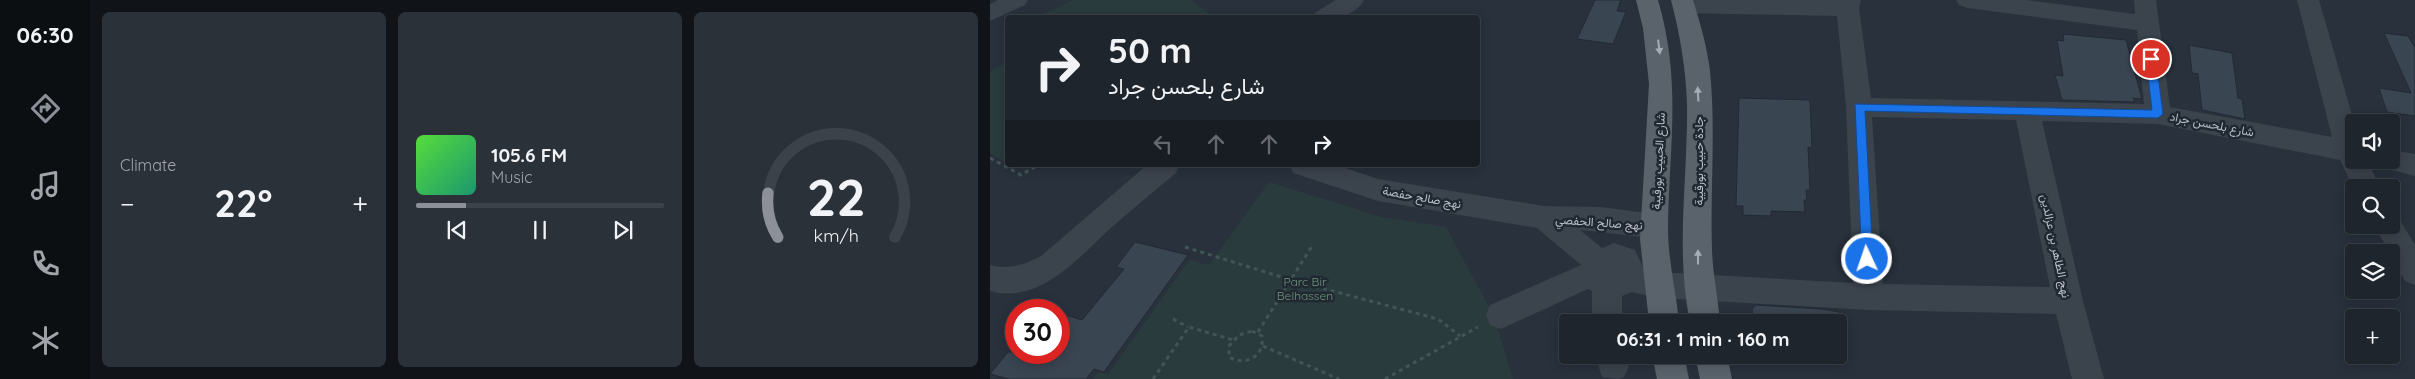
<!DOCTYPE html>
<meta charset="utf-8">
<style>
:root{--surface:#1e252d;--page:#2b3139;--text:#f1f3f6;--muted:#a1a5aa;--line:#3c4249;--accent:#8c9099}
body{margin:0;font-family:Quicksand,Vazirmatn,sans-serif;background:var(--page);color:var(--text);height:100vh;display:flex;flex-direction:column;font-size:19px;white-space:nowrap}
*{box-sizing:border-box;margin:0}
p{font-size:16px;color:var(--muted)}
.icon{flex:none;width:28px;height:28px;fill:none;stroke:currentColor;stroke-width:2;stroke-linecap:round;stroke-linejoin:round}
.map{position:relative;flex:1;overflow:hidden}
.details{display:flex;flex-direction:column;gap:12px;padding:12px;background:#101419;width:900px}
.details>*{flex:none}
.guide{position:absolute;left:15px;top:15px;width:475px;height:152px;border-radius:5px;box-shadow:0 2px 12px #0003,0 0 0 1px var(--line);background:#1e252d;color:var(--text);overflow:hidden}
.controls{position:absolute;left:1355px;top:114px;display:grid;gap:10px}
.controls a{display:grid;place-items:center;width:55px;height:55px;border-radius:5px;background:var(--surface);box-shadow:0 2px 12px #0003,0 0 0 1px var(--line);font-size:25px}
.speed{position:absolute;left:15px;top:299px;display:flex;gap:10px;font-size:25px;font-weight:700;text-align:center}
.speed>*{display:grid;place-content:center;width:65px;height:65px;border-radius:50%;background:var(--surface);box-shadow:0 2px 12px #0003,0 0 0 1px var(--line);line-height:1}
.speed .limit{border:8px solid #d22;background:#fff;color:#111}
.pin{position:absolute;display:grid;place-items:center;width:42px;height:42px;color:#fff;margin:-21px;border:2px solid #fff;border-radius:50%;box-shadow:0 1px 5px #0007}
.me{position:absolute;width:55px;margin:-28px;rotate:357deg;stroke-linejoin:round;filter:drop-shadow(0 0 4px #0008)}
.turn{display:flex;align-items:center;gap:18px;height:105px;padding:0 20px;font-size:22px}
.turn .icon{width:65px;height:65px;stroke-width:2.5}
.turn b{display:block;font-size:35px;line-height:42px}
.lanes{display:flex;align-items:center;height:48px;padding:0 20px;background:#0003;justify-content:center;gap:25px;direction:ltr}
.lanes .off{opacity:.35}
.big{font-size:38px;font-weight:700;line-height:1.1}
.details .widget{flex:1;display:flex;flex-direction:column;justify-content:center;gap:8px;min-width:0;padding:0 18px;border-radius:8px;background:var(--page)}
.details .dial{align-items:center;gap:0}
.dial svg{height:130px;overflow:visible;fill:none;stroke:var(--line);stroke-width:7;stroke-linecap:round;text-anchor:middle}
.dial text{fill:var(--text);stroke:none}
.song{display:flex;align-items:center;gap:15px}
.cover{width:60px;height:60px;border-radius:8px;background:linear-gradient(135deg,hsl(110 70% 55%),hsl(160 70% 35%))}
.played{height:5px;border-radius:2px;background:linear-gradient(90deg,var(--accent) 20%,var(--line) 20%)}
.keys{display:flex;justify-content:space-around;direction:ltr}
.heat{display:flex;justify-content:space-between;align-items:center;font-size:28px;direction:ltr}
.details .tiles{flex:1;display:grid;gap:12px;grid-template-columns:repeat(3,1fr)}
.trip{position:absolute;left:569px;top:314px;width:288px;height:50px;border-radius:5px;background:var(--surface);box-shadow:0 2px 12px #0003,0 0 0 1px var(--line);font-weight:700;line-height:50px;text-align:center}
main{display:flex;flex:1;min-height:0}
.menu{display:flex;flex-direction:column;width:90px;justify-content:space-around;align-items:center;background:#0c0f12;color:var(--muted)}
.menu .icon{width:35px;height:35px}
.menu .on{color:var(--accent)}
.menu b{font-size:22px;color:var(--text)}
.map>svg:first-child{display:block}
</style>
<main>
<nav class="menu">
<b>06:30</b>
<svg class="icon on" aria-label="directions" viewBox="0 0 24 24"><path d="M12 3l9 9-9 9-9-9zM9 14v-3h6M13 9l2 2-2 2"/></svg>
<svg class="icon" aria-label="music" viewBox="0 0 24 24"><path d="M9 18V5l10-2v13"/><circle cx="6" cy="18" r="3"/><circle cx="16" cy="16" r="3"/></svg>
<svg class="icon" aria-label="phone" viewBox="0 0 24 24"><path d="M5 4h4l2 5-3 2q2 4 5 5l2-3 5 2v4C11 20 4 13 5 4z"/></svg>
<svg class="icon" aria-label="climate" viewBox="0 0 24 24"><path d="M12 3v18M4 7l16 10M4 17L20 7"/></svg>
</nav>
<section class="details">
<div class="tiles">
<div class="widget"><p>Climate</p>
<div class="heat"><a>−</a><b class="big">22°</b><a>+</a></div>
</div>
<div class="widget">
<div class="song"><i class="cover"></i><div><b>105.6 FM</b><p>Music</p></div></div>
<div class="played"></div>
<div class="keys"><svg class="icon" aria-label="previous" viewBox="0 0 24 24"><path d="M18 5L8 12l10 7zM5 5v14"/></svg><svg class="icon" aria-label="pause" viewBox="0 0 24 24"><path d="M8 5v14M16 5v14"/></svg><svg class="icon" aria-label="next" viewBox="0 0 24 24"><path d="M6 5l10 7-10 7zM19 5v14"/></svg></div>
</div>
<div class="widget dial"><svg viewBox="0 0 100 80">
<path d="M14 69A42 42 0 1 1 86 69"/>
<path d="M14 69A42 42 0 0 1 8 42" stroke="#8c9099"/>
<text x="50" y="56" font-size="32" font-weight="700">22</text>
<text x="50" y="72" font-size="11">km/h</text>
</svg></div>
</div>
</section>
<div class="map">
<svg width="1425" height="379" viewBox="0 0 1425 379">
<rect width="100%" height="100%" fill="#28313c"/>
<!-- green -->
<g fill="#2a3b3d">
<polygon points="83,0 201,0 224,17 47,17"/>
<polygon points="17,62 17,163 0,153 0,72"/>
<polygon points="279,182 392,217 456,227 504,316 523,379 103,379 108,372 118,374 199,260 219,265"/>
</g>
<!-- building -->
<g fill="#3a4552" stroke="#222a34">
<polygon points="605,0 631,0 627,11 636,12 623,44 587,39"/>
<polygon points="1394,33 1418,36 1425,48 1425,116 1397,112 1389,88 1421,93"/>
<polygon points="1073,34 1136,40 1152,99 1143,98 1145,102 1072,100 1065,75 1073,76 1067,40 1074,41"/>
<polygon points="1199,45 1242,53 1248,98 1252,99 1255,119 1212,110 1208,74 1202,73"/>
<polygon points="749,98 820,100 822,148 818,147 820,190 816,190 817,200 814,200 815,212 781,211 781,216 753,215 753,206 746,206"/>
<polygon points="145,242 198,255 114,372 104,369 96,379 19,379 0,374 18,352 69,352 69,313 92,320 134,269 126,267"/>
<polygon points="766,305 831,309 849,312 848,352 848,322 764,322 762,309"/>
</g>
<g fill="none" stroke-linecap="round" stroke-linejoin="round">
<!-- path -->
<g stroke="#435456" stroke-width="3" stroke-dasharray="4 4" stroke-linecap="butt">
<polyline points="217,18 221,15"/>
<polyline points="0,158 31,175 48,165"/>
<polyline points="195,247 301,280 448,319 470,336"/>
<polyline points="183,319 198,327"/>
<path d="M 262,331 L 272,336 C 275,356 256,367 239,357 L 239,346 L 249,335 Z"/>
<polyline points="268,332 322,246"/>
<polyline points="273,346 349,379"/>
<polyline points="163,379 199,327 243,340"/>
<polyline points="395,379 488,327"/>
</g>
<!-- minor -->
<g fill="#3b434d" fill-rule="evenodd">
<polygon points="8,0 38,0 35,5 0,21 0,4"/>
<path d="M 346,0 L 374,0 C 363,19 342,18 323,18 L 326,12 Z"/>
<path d="M 686,0 L 871,0 L 869,8 L 881,98 L 1154,104 L 1147,30 L 977,8 L 969,5 L 966,0 L 1037,0 L 1145,14 L 1144,0 L 1166,0 L 1180,107 L 1342,137 L 1307,0 L 1329,0 L 1364,122 L 1364,160 L 1377,160 L 1390,188 L 1364,189 L 1350,160 L 1168,124 L 1052,121 L 1093,301 L 1114,379 L 1082,379 L 1066,314 L 879,310 L 669,298 L 642,292 L 632,296 L 632,322 L 602,322 L 602,291 L 598,289 L 511,329 L 500,325 L 496,315 L 500,305 L 591,265 L 547,228 L 388,201 L 303,173 L 300,165 L 346,165 L 388,179 L 554,206 L 611,207 L 664,214 L 674,218 L 678,226 L 674,234 L 664,238 L 590,230 L 612,248 L 624,243 L 645,250 L 654,269 L 669,272 L 863,283 L 856,107 L 847,16 L 694,13 L 686,10 L 683,5 ZM 882,117 L 1026,120 L 1060,287 L 893,284 Z"/>
<polygon points="1401,150 1425,154 1425,176 1392,167 1388,160 1401,160"/>
<path d="M 157,165 L 189,165 L 186,173 C 164,191 143,209 122,227 C 89,257 50,305 0,291 L 0,265 C 20,270 33,265 51,256 Z"/>
<polygon points="1401,214 1408,217 1425,245 1425,285 1415,281 1401,257 1401,252 1399,252 1384,225 1401,225"/>
<polygon points="605,355 637,355 639,366 634,377 628,379 612,377"/>
</g>
<!-- major -->
<g fill="#5a626c" fill-rule="evenodd">
<path d="M 646,0 L 668,0 C 692,82 679,146 678,228 C 678,260 686,291 689,322 L 659,322 L 650,239 L 659,84 L 653,28 Z"/>
<path d="M 681,0 L 703,0 C 710,23 717,46 720,71 C 726,131 720,190 722,250 C 723,275 728,298 730,322 L 700,322 C 685,251 698,178 697,105 C 696,69 690,35 681,0 Z"/>
<polygon points="662,355 694,355 699,379 667,379"/>
<polygon points="705,355 737,355 742,379 710,379"/>
</g>
</g>
<!-- one-way arrows -->
<defs><path id="oneway-solid" d="M-6-.8H1V-3.2L6.5 0L1 3.2V.8H-6Z" transform="scale(1.25)"/></defs>
<g fill="#a5acb6">
<use href="#oneway-solid" transform="translate(669 47) rotate(83)"/>
<use href="#oneway-solid" transform="translate(708 94) rotate(-93)"/>
<use href="#oneway-solid" transform="translate(708 257) rotate(-90)"/>
</g>
<!-- route -->
<polygon fill="#1a73e8" stroke="#114b97" points="1161,56 1166,59 1173,114 1168,118 875,111 883,259 877,264 872,262 865,104 1162,110 1156,59"/>
<g text-anchor="middle" dominant-baseline="central" stroke-width="5" stroke-linejoin="round" paint-order="stroke">
<!-- street labels -->
<g font-size="12" fill="#b8bec8" stroke="#202832">
<text transform="translate(1222 124) rotate(11)">شارع بلحسن جراد</text>
<text transform="translate(668 161) rotate(-87)">شارع الحبيب بورقيبة</text>
<text transform="translate(708 161) rotate(-90)">جادة حبيب بورقيبة</text>
<text transform="translate(432 197) rotate(10)">نهج صالح حفصة</text>
<text transform="translate(609 222) rotate(4)">نهج صالح الحفصي</text>
<text transform="translate(1066 246) rotate(78)">نهج الطاهر بن عزالدين</text>
</g>
<!-- park labels -->
<g font-size="12" fill="#72967a" stroke="#202832">
<text x="315" y="281">Parc Bir<tspan x="315" dy="14">Belhassen</tspan></text>
</g>
</g>
</svg>
<div class="controls">
<a><svg class="icon" aria-label="sound" viewBox="0 0 24 24"><path d="M4 9h4l5-4v14l-5-4H4zM17 9q2 3 0 6"/></svg></a>
<a><svg class="icon" aria-label="search" viewBox="0 0 24 24"><circle cx="10" cy="10" r="6"/><path d="M15 15l6 6"/></svg></a>
<a><svg class="icon" aria-label="layers" viewBox="0 0 24 24"><path d="M12 4l9 5-9 5-9-5zM3 14l9 5 9-5"/></svg></a>
<a>+</a>
</div>
<div class="speed"><div class="limit">30</div></div>
<div class="pin" style="left:1161px;top:59px;background:#d93025"><svg class="icon" aria-label="arrive" viewBox="0 0 24 24"><path d="M6 21V4h12l-3 4 3 4H6"/></svg></div>
<svg class="me" style="left:877px;top:259px" viewBox="-20 -20 40 40"><circle r="17" fill="#1a73e8" stroke="#fff" stroke-width="3"/><path d="M0-11L8 9 0 5-8 9z" fill="#fff"/></svg>
<div class="trip">06:31 · 1 min · 160 m</div>
<div class="guide">
<div class="turn"><svg class="icon" aria-label="right" viewBox="0 0 24 24"><path d="M7 20v-9h11M14 6l5 5-5 5"/></svg><div><b>50 m</b>شارع بلحسن جراد</div></div>
<div class="lanes"><svg class="icon off" aria-label="left" viewBox="0 0 24 24"><path d="M17 20v-9H6M10 6l-5 5 5 5"/></svg><svg class="icon off" aria-label="ahead" viewBox="0 0 24 24"><path d="M12 20V5M6 11l6-6 6 6"/></svg><svg class="icon off" aria-label="ahead" viewBox="0 0 24 24"><path d="M12 20V5M6 11l6-6 6 6"/></svg><svg class="icon" aria-label="right" viewBox="0 0 24 24"><path d="M7 20v-9h11M14 6l5 5-5 5"/></svg></div>
</div>
</div>
</main>
